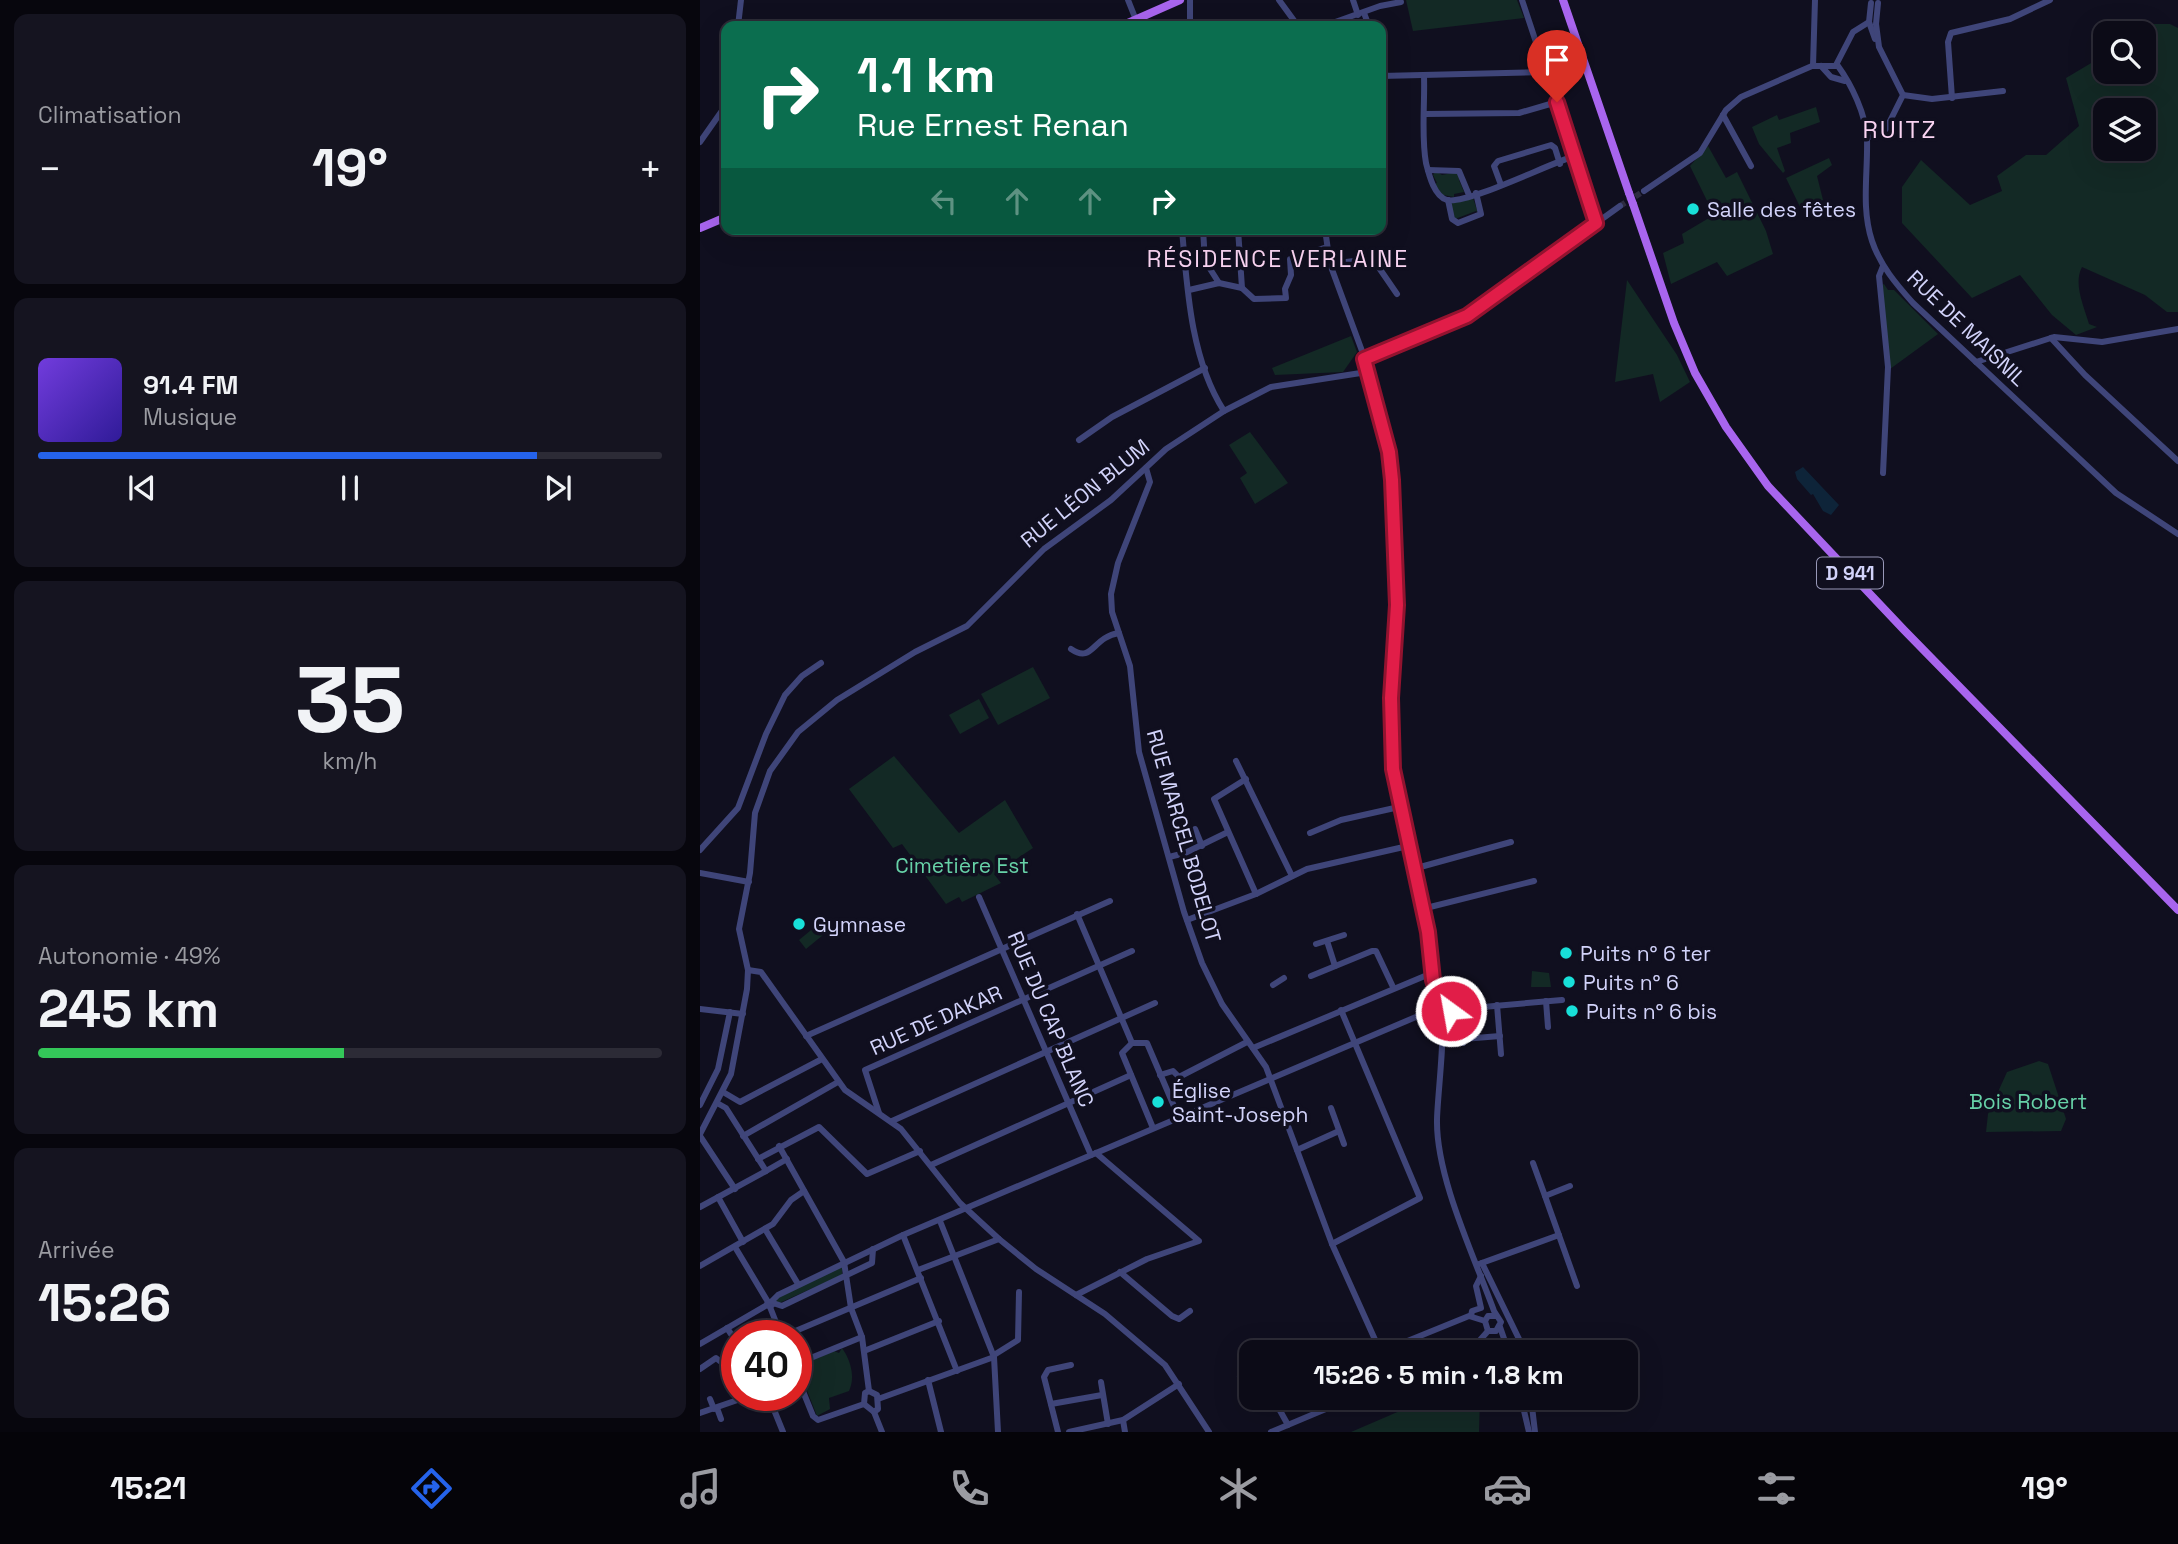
<!DOCTYPE html>
<html lang="fr">
<meta charset="utf-8">
<style>
:root{--surface:#0c0b17;--page:#151420;--text:#f1f3f6;--muted:#9a9ba1;--line:#2c2b36;--accent:#2563eb}
body{margin:0;font-family:"Space Grotesk",sans-serif;background:var(--page);color:var(--text);height:100vh;display:flex;flex-direction:column;font-size:26px;white-space:nowrap}
*{box-sizing:border-box;margin:0}
p{font-size:23px;color:var(--muted)}
.icon{flex:none;width:38px;height:38px;fill:none;stroke:currentColor;stroke-width:2;stroke-linecap:round;stroke-linejoin:round}
.map{position:relative;flex:1;overflow:hidden}
.drawer{display:flex;flex-direction:column;gap:14px;padding:14px;background:#07060d;width:700px}
.drawer>*{flex:none}
.hud{position:absolute;left:21px;top:21px;width:665px;height:214px;border-radius:14px;box-shadow:0 7px 28px #0002,0 0 0 2px var(--line);background:#0b6e4f;color:#fff;overflow:hidden}
.fabs{position:absolute;left:1393px;top:21px;display:grid;gap:14px}
.fabs a{display:grid;place-items:center;width:63px;height:63px;border-radius:14px;background:var(--surface);box-shadow:0 7px 28px #0002,0 0 0 2px var(--line);font-size:35px}
.speed{position:absolute;left:21px;top:1320px;display:flex;gap:14px;font-size:35px;font-weight:700;text-align:center}
.speed>*{display:grid;place-content:center;width:91px;height:91px;border-radius:50%;background:var(--surface);box-shadow:0 7px 28px #0002,0 0 0 2px var(--line);line-height:1}
.speed .limit{border:10px solid #d22;background:#fff;color:#111}
.pin{position:absolute;display:grid;place-items:center;width:60px;height:60px;color:#fff;margin:-72px -30px;border-radius:50% 50% 50% 0;rotate:-45deg;box-shadow:0 0 7px #0007}
.pin .icon{rotate:45deg}
.me{position:absolute;width:77px;margin:-38px;rotate:328deg;stroke-linejoin:round;filter:drop-shadow(0 0 5px #0008)}
.turn{display:flex;align-items:center;gap:24px;height:147px;padding:0 21px;font-size:32px}
.turn .icon{width:91px;height:91px;stroke-width:2.5}
.turn b{display:block;font-size:49px;line-height:60px}
.lanes{display:flex;align-items:center;height:66px;padding:0 21px;background:#0003;justify-content:center;gap:35px;direction:ltr}
.lanes .off{opacity:.35}
.big{font-size:52px;font-weight:700;line-height:1.1}
.drawer .tile{flex:1;display:flex;flex-direction:column;justify-content:center;gap:10px;min-width:0;padding:0 24px;border-radius:14px;background:var(--page)}
.drawer .dial{align-items:center;gap:0}
.dial b{font-size:91px;line-height:1}
.song{display:flex;align-items:center;gap:21px}
.cover{width:84px;height:84px;border-radius:10px;background:linear-gradient(135deg,hsl(260 70% 55%),hsl(250 70% 35%))}
.played{height:7px;border-radius:4px;background:linear-gradient(90deg,var(--accent) 80%,var(--line) 80%)}
.keys{display:flex;justify-content:space-around;direction:ltr}
.heat{display:flex;justify-content:space-between;align-items:center;font-size:38px;direction:ltr}
.charge{height:10px;border-radius:5px;background:linear-gradient(90deg,#34c759 49%,var(--line) 0)}
.trip{position:absolute;left:539px;top:1340px;width:399px;height:70px;border-radius:14px;background:var(--surface);box-shadow:0 7px 28px #0002,0 0 0 2px var(--line);font-weight:700;line-height:70px;text-align:center}
.tab-bar{display:flex;height:112px;justify-content:space-around;align-items:center;background:#050409;color:var(--muted)}
.tab-bar .icon{width:49px;height:49px}
.tab-bar .active{color:var(--accent)}
.tab-bar b{font-size:32px;color:var(--text)}
main{display:flex;flex:1;min-height:0}
.map>svg:first-child{display:block}
</style>
<main>
<section class="drawer">
<div class="tile"><p>Climatisation</p>
<div class="heat"><a>−</a><b class="big">19°</b><a>+</a></div>
</div>
<div class="tile">
<div class="song"><i class="cover"></i><div><b>91.4 FM</b><p>Musique</p></div></div>
<div class="played"></div>
<div class="keys"><svg class="icon" aria-label="previous" viewBox="0 0 24 24"><path d="M18 5L8 12l10 7zM5 5v14"/></svg><svg class="icon" aria-label="pause" viewBox="0 0 24 24"><path d="M8 5v14M16 5v14"/></svg><svg class="icon" aria-label="next" viewBox="0 0 24 24"><path d="M6 5l10 7-10 7zM19 5v14"/></svg></div>
</div>
<div class="tile dial"><b>35</b><p>km/h</p></div>
<div class="tile"><p>Autonomie · 49%</p><b class="big">245 km</b><div class="charge"></div></div>
<div class="tile"><p>Arrivée</p><b class="big">15:26</b></div>
</section>
<div class="map">
<svg width="1478" height="1432" viewBox="0 0 1478 1432">
<rect width="100%" height="100%" fill="#100f1f"/>
<!-- green -->
<g fill="#132925" fill-rule="evenodd">
<polygon points="706,0 817,0 824,18 713,31"/>
<path d="M 1450,24 L 1470,24 L 1478,28 L 1478,312 L 1467,312 L 1445,295 L 1382,267 C 1373,284 1384,306 1389,324 L 1397,327 L 1376,335 L 1352,315 L 1320,275 L 1272,298 L 1202,223 L 1202,187 L 1221,160 L 1270,205 L 1302,191 L 1297,176 L 1326,155 L 1346,155 L 1379,126 L 1366,78 L 1403,56 L 1405,72 L 1444,72 L 1444,53 L 1451,49 ZM 1405,110 L 1444,110 L 1444,149 L 1405,149 Z"/>
<polygon points="1116,107 1120,122 1090,133 1091,143 1077,148 1085,171 1083,173 1059,144 1052,127 1077,115 1079,120"/>
<polygon points="1008,146 1026,178 1037,172 1066,231 1073,254 1027,276 1017,262 971,284 963,253 984,243 982,234 1014,215 990,166"/>
<polygon points="1129,158 1132,165 1117,176 1123,200 1102,211 1086,178"/>
<polygon points="736,171 742,175 756,172 761,176 759,180 764,192 754,194 754,197 743,195 734,184 737,183 733,175"/>
<polygon points="773,198 778,213 776,211 755,219 750,203"/>
<polygon points="927,280 977,355 990,382 960,402 953,374 915,382"/>
<polygon points="1184,284 1188,290 1194,290 1238,334 1190,369 1182,285"/>
<polygon points="651,336 657,352 643,372 575,375 572,368"/>
<polygon points="550,432 588,483 555,504 540,478 547,473 529,445"/>
<polygon points="333,667 350,698 298,725 281,694"/>
<polygon points="279,699 289,718 260,734 249,715"/>
<polygon points="194,756 259,833 305,800 333,848 294,874 301,883 262,902 259,897 246,904 202,844 193,848 149,789"/>
<polygon points="116,926 123,935 106,949 99,940"/>
<polygon points="832,971 849,973 851,987 831,987"/>
<polygon points="1339,1061 1348,1064 1366,1119 1361,1131 1286,1132 1288,1114 1307,1072"/>
<polygon points="142,1265 142,1275 77,1304 76,1298"/>
<path d="M 142,1348 C 150,1359 156,1377 149,1391 L 129,1398 L 130,1409 L 117,1416 L 99,1370 L 102,1364 L 134,1351 L 139,1353 Z"/>
<polygon points="730,1398 780,1398 779,1432 651,1432"/>
</g>
<!-- water -->
<polygon fill="#0e2439" points="1103,467 1139,505 1131,515 1123,511 1113,494 1111,495 1097,479 1095,472"/>
<g fill="none" stroke-linecap="round" stroke-linejoin="round">
<!-- minor-tunnel -->
<polyline stroke="#2d2c40" stroke-width="6" stroke-dasharray="6 3" stroke-linecap="butt" points="920,206 944,191"/>
<!-- minor -->
<g stroke="#3f4579" stroke-width="6">
<polyline points="428,0 436,20"/>
<polyline points="579,0 598,26"/>
<polyline points="653,0 658,15"/>
<polyline points="822,0 896,223"/>
<polyline points="1171,3 1169,22 1175,39"/>
<polyline points="664,13 669,26"/>
<polyline points="38,26 41,0"/>
<polyline points="490,26 490,0"/>
<polyline points="624,26 680,6 701,2"/>
<polyline points="681,58 686,76"/>
<polyline points="1136,65 1153,32 1169,22"/>
<polyline points="1113,66 1115,0"/>
<polyline points="1121,66 1131,77 1145,81"/>
<polyline points="681,76 847,72"/>
<path d="M 724,76 C 725,104 721,136 726,163 C 729,175 734,196 747,200 C 767,205 852,162 875,156"/>
<polyline points="1203,95 1232,99 1303,91"/>
<polyline points="1252,98 1248,42 1251,33 1310,19 1350,0"/>
<polyline points="725,114 819,113 857,102"/>
<polyline points="1023,115 1051,166"/>
<polyline points="1167,138 1186,129 1203,95 1179,47 1176,24 1178,3"/>
<polyline points="0,142 26,105"/>
<polyline points="728,170 759,171 769,195"/>
<polyline points="801,185 794,166 798,161 851,145 855,148 860,164"/>
<path d="M 944,191 L 1000,153 L 1026,110 L 1041,97 L 1112,66 L 1138,66 C 1151,84 1166,114 1167,139 C 1168,173 1161,208 1172,241 C 1180,265 1196,284 1213,303 L 1416,493 L 1478,534"/>
<polyline points="748,200 752,219 758,223 781,214 776,193"/>
<path d="M 482,229 C 487,289 491,360 524,411"/>
<polyline points="503,229 505,261 519,283"/>
<polyline points="538,229 542,288"/>
<polyline points="625,229 630,264 662,351 689,452 697,605 691,698 693,769 728,932 738,1006"/>
<polyline points="630,264 662,260 675,262 697,294"/>
<polyline points="489,290 519,283 542,288 554,299 586,298 585,289 591,275 590,259 627,247"/>
<polyline points="1351,338 1385,375 1478,461"/>
<polyline points="664,359 767,316 920,206"/>
<polyline points="1276,362 1354,337 1402,342 1478,329"/>
<polyline points="379,440 412,417 505,368"/>
<polyline points="446,468 450,482 418,563 411,594 412,612 430,666 439,752 484,912 502,963 522,1004 566,1067 632,1244 681,1353"/>
<polyline points="1183,473 1188,367 1179,276 1183,266"/>
<path d="M 371,649 C 393,664 392,637 419,633"/>
<polyline points="536,761 592,876"/>
<polyline points="546,779 514,799 556,894"/>
<polyline points="495,829 502,846"/>
<polyline points="610,833 641,820 699,807"/>
<polyline points="0,850 38,808 66,734 85,695 102,676 121,663"/>
<polyline points="469,857 485,853 528,832"/>
<polyline points="713,869 811,842"/>
<polyline points="0,873 49,882"/>
<polyline points="279,897 391,1155"/>
<polyline points="722,909 834,881"/>
<polyline points="377,914 432,1043"/>
<polyline points="487,920 556,894 607,869 708,846"/>
<polyline points="627,941 635,966"/>
<polyline points="616,944 644,935"/>
<polyline points="48,970 61,972 145,1090 201,1129 260,1203 299,1239 336,1269 405,1314 465,1365 509,1432"/>
<polyline points="611,976 672,951 676,951 693,987"/>
<polyline points="573,985 584,978"/>
<polyline points="846,1001 848,1027"/>
<polyline points="797,1005 801,1054"/>
<polyline points="737,1008 744,1003 760,1009"/>
<polyline points="0,1009 43,1014"/>
<polyline points="730,1012 745,1018 760,1009 862,1000"/>
<path d="M 741,1018 C 746,1029 737,1101 737,1120 C 736,1177 774,1256 794,1311 L 801,1322 L 796,1331 L 788,1331 L 785,1321 L 788,1316 L 796,1316"/>
<polyline points="106,1036 410,901"/>
<polyline points="763,1043 763,1039 800,1036"/>
<polyline points="553,1048 732,973"/>
<polyline points="460,1075 473,1071 479,1077 547,1042"/>
<polyline points="23,1092 40,1102 122,1059"/>
<polyline points="17,1103 26,1108 66,1171 87,1159"/>
<polyline points="0,1105 18,1069 30,1012"/>
<polyline points="631,1108 644,1144"/>
<polyline points="179,1113 165,1070 432,951"/>
<polyline points="192,1121 455,1003"/>
<polyline points="453,1128 422,1053 432,1043 447,1043 479,1118"/>
<polyline points="0,1134 31,1074 47,989 48,970 39,929 50,873 55,813 70,771 98,732 137,700 215,652 267,626 344,549 411,500 466,449 524,411 571,387 667,372"/>
<polyline points="0,1136 35,1189"/>
<polyline points="43,1136 138,1082"/>
<polyline points="79,1146 144,1262 151,1308 162,1337 169,1391"/>
<polyline points="597,1150 639,1131"/>
<polyline points="58,1159 119,1127 167,1174 220,1151"/>
<polyline points="833,1163 845,1196"/>
<polyline points="231,1165 431,1075"/>
<polyline points="870,1186 845,1196 877,1286"/>
<polyline points="18,1197 43,1242"/>
<polyline points="0,1207 66,1171"/>
<polyline points="240,1221 294,1357 298,1432"/>
<polyline points="65,1229 98,1284"/>
<polyline points="203,1235 257,1371"/>
<polyline points="632,1244 720,1198 641,1010"/>
<polyline points="35,1247 68,1302"/>
<polyline points="782,1263 820,1341 823,1353"/>
<polyline points="779,1264 859,1235"/>
<polyline points="0,1266 73,1224 91,1200 104,1191"/>
<polyline points="218,1270 299,1239"/>
<polyline points="420,1272 472,1316 479,1319 490,1311"/>
<polyline points="376,1295 447,1259 499,1241 396,1153"/>
<polyline points="71,1302 78,1295 203,1235 737,1008"/>
<polyline points="72,1305 70,1307 67,1304 70,1302 82,1306 172,1263 173,1249"/>
<polyline points="70,1307 81,1335"/>
<polyline points="771,1316 772,1311 781,1308 776,1286 781,1276"/>
<polyline points="800,1327 809,1353"/>
<polyline points="27,1328 37,1343"/>
<polyline points="55,1335 60,1332"/>
<polyline points="86,1335 221,1278"/>
<polyline points="0,1344 67,1305"/>
<polyline points="164,1351 239,1321"/>
<polyline points="678,1353 769,1316 785,1321"/>
<polyline points="761,1353 773,1348 788,1331"/>
<polyline points="294,1355 318,1340 319,1292"/>
<polyline points="96,1364 162,1337"/>
<polyline points="0,1369 16,1358 26,1366 37,1359"/>
<polyline points="96,1374 113,1416 118,1420 164,1404 165,1393 169,1391 177,1395 178,1409 174,1412 164,1404"/>
<polyline points="540,1377 551,1398"/>
<polyline points="228,1380 241,1432"/>
<polyline points="401,1382 408,1424"/>
<polyline points="68,1395 83,1432"/>
<polyline points="551,1398 557,1408 573,1398"/>
<polyline points="573,1398 588,1425"/>
<polyline points="701,1398 701,1399"/>
<polyline points="821,1398 829,1432"/>
<polyline points="831,1398 835,1432"/>
<polyline points="10,1399 14,1409"/>
<polyline points="178,1399 294,1357"/>
<polyline points="351,1404 402,1395"/>
<polyline points="17,1408 21,1419"/>
<polyline points="174,1412 182,1432"/>
<polyline points="0,1413 52,1395"/>
<polyline points="423,1420 425,1432"/>
<polyline points="358,1432 344,1377 348,1370 371,1365"/>
<polyline points="369,1432 423,1420 479,1384"/>
<polyline points="571,1432 652,1398"/>
</g>
<!-- major -->
<g stroke="#a865ee" stroke-width="8">
<polyline points="863,0 929,193"/>
<polyline points="421,26 480,0"/>
<polyline points="933,204 974,323 995,373 1026,427 1068,486 1204,630 1478,910"/>
<polyline points="0,228 26,217"/>
</g>
<!-- major-bridge -->
<polyline stroke="#a865ee" stroke-width="8" points="929,193 933,204"/>
</g>
<g fill="none" stroke-linecap="round" stroke-linejoin="round">
<!-- route casing -->
<g stroke="#92132f" stroke-width="18">
<polyline id="route" points="751,1011 737,994 733,980 728,932 693,769 691,698 697,605 692,480 689,452 664,359 767,316 896,223 857,102"/>
</g>
<!-- route -->
<use href="#route" stroke="#e11d48" stroke-width="12"/>
</g>
<!-- markers -->
<g fill="#18e0d9" stroke="#100f1f" stroke-width="2.5">
<circle cx="993" cy="209" r="7"/>
<circle cx="99" cy="924" r="7"/>
<circle cx="866" cy="953" r="7"/>
<circle cx="869" cy="982" r="7"/>
<circle cx="872" cy="1011" r="7"/>
<circle cx="458" cy="1102" r="7"/>
</g>
<g text-anchor="middle" dominant-baseline="central" stroke-width="7" stroke-linejoin="round" paint-order="stroke">
<!-- shield labels -->
<rect fill="#100f1f" stroke="#9898b8" stroke-width="2" x="1117" y="557.5" width="66" height="31" rx="5"/>
<g font-size="19" font-weight="bold" fill="#d2d3fa">
<text x="1150" y="573">D 941</text>
</g>
<!-- poi labels -->
<g font-size="21" fill="#d2d3fa" stroke="#100f1f" text-anchor="start">
<text x="1007" y="209">Salle des fêtes</text>
<text x="113" y="924">Gymnase</text>
<text x="880" y="953">Puits n° 6 ter</text>
<text x="883" y="982">Puits n° 6</text>
<text x="886" y="1011">Puits n° 6 bis</text>
<text x="472" y="1090">Église<tspan x="472" dy="24">Saint-Joseph</tspan></text>
</g>
<!-- street labels -->
<g font-size="21" fill="#d2d3fa" stroke="#100f1f">
<text transform="translate(1267 328) rotate(44)">RUE DE MAISNIL</text>
<text transform="translate(385 493) rotate(-39)">RUE LÉON BLUM</text>
<text transform="translate(484 836) rotate(74)">RUE MARCEL BODELOT</text>
<text transform="translate(351 1019) rotate(67)">RUE DU CAP BLANC</text>
<text transform="translate(236 1020) rotate(-24)">RUE DE DAKAR</text>
</g>
<!-- park labels -->
<g font-size="21" fill="#67d2a8" stroke="#100f1f">
<text x="262" y="865">Cimetière Est</text>
<text x="1328" y="1101">Bois Robert</text>
</g>
<!-- neighbourhood labels -->
<g font-size="23" letter-spacing="2" fill="#fad4f2" stroke="#100f1f">
<text x="578" y="259">RÉSIDENCE VERLAINE</text>
</g>
<!-- quarter labels -->
<g font-size="24" letter-spacing="2" fill="#fad4f2" stroke="#100f1f">
<text x="1200" y="129">RUITZ</text>
</g>
</g>
</svg>
<div class="fabs">
<a><svg class="icon" aria-label="search" viewBox="0 0 24 24"><circle cx="10" cy="10" r="6"/><path d="M15 15l6 6"/></svg></a>
<a><svg class="icon" aria-label="layers" viewBox="0 0 24 24"><path d="M12 4l9 5-9 5-9-5zM3 14l9 5 9-5"/></svg></a>
</div>
<div class="speed"><div class="limit">40</div></div>
<div class="pin" style="left:857px;top:102px;background:#d93025"><svg class="icon" aria-label="arrive" viewBox="0 0 24 24"><path d="M6 21V4h12l-3 4 3 4H6"/></svg></div>
<svg class="me" style="left:751px;top:1011px" viewBox="-20 -20 40 40"><circle r="17" fill="#e11d48" stroke="#fff" stroke-width="3"/><path d="M0-11L8 9 0 5-8 9z" fill="#fff"/></svg>
<div class="trip">15:26 · 5 min · 1.8 km</div>
<div class="hud">
<div class="turn"><svg class="icon" aria-label="right" viewBox="0 0 24 24"><path d="M7 20v-9h11M14 6l5 5-5 5"/></svg><div><b>1.1 km</b>Rue Ernest Renan</div></div>
<div class="lanes"><svg class="icon off" aria-label="left" viewBox="0 0 24 24"><path d="M17 20v-9H6M10 6l-5 5 5 5"/></svg><svg class="icon off" aria-label="ahead" viewBox="0 0 24 24"><path d="M12 20V5M6 11l6-6 6 6"/></svg><svg class="icon off" aria-label="ahead" viewBox="0 0 24 24"><path d="M12 20V5M6 11l6-6 6 6"/></svg><svg class="icon" aria-label="right" viewBox="0 0 24 24"><path d="M7 20v-9h11M14 6l5 5-5 5"/></svg></div>
</div>
</div>
</main>
<nav class="tab-bar">
<b>15:21</b>
<svg class="icon active" aria-label="directions" viewBox="0 0 24 24"><path d="M12 3l9 9-9 9-9-9zM9 14v-3h6M13 9l2 2-2 2"/></svg>
<svg class="icon" aria-label="music" viewBox="0 0 24 24"><path d="M9 18V5l10-2v13"/><circle cx="6" cy="18" r="3"/><circle cx="16" cy="16" r="3"/></svg>
<svg class="icon" aria-label="phone" viewBox="0 0 24 24"><path d="M5 4h4l2 5-3 2q2 4 5 5l2-3 5 2v4C11 20 4 13 5 4z"/></svg>
<svg class="icon" aria-label="climate" viewBox="0 0 24 24"><path d="M12 3v18M4 7l16 10M4 17L20 7"/></svg>
<svg class="icon" aria-label="car" viewBox="0 0 24 24"><path d="M5 17H2v-5l4-1 3-4h7l3 4 3 1v5h-3M9 17h6M6 11h13"/><circle cx="7" cy="17" r="2"/><circle cx="17" cy="17" r="2"/></svg>
<svg class="icon" aria-label="filters" viewBox="0 0 24 24"><path d="M4 7h16M4 17h16"/><circle cx="9" cy="7" r="2"/><circle cx="15" cy="17" r="2"/></svg>
<b>19°</b>
</nav>
